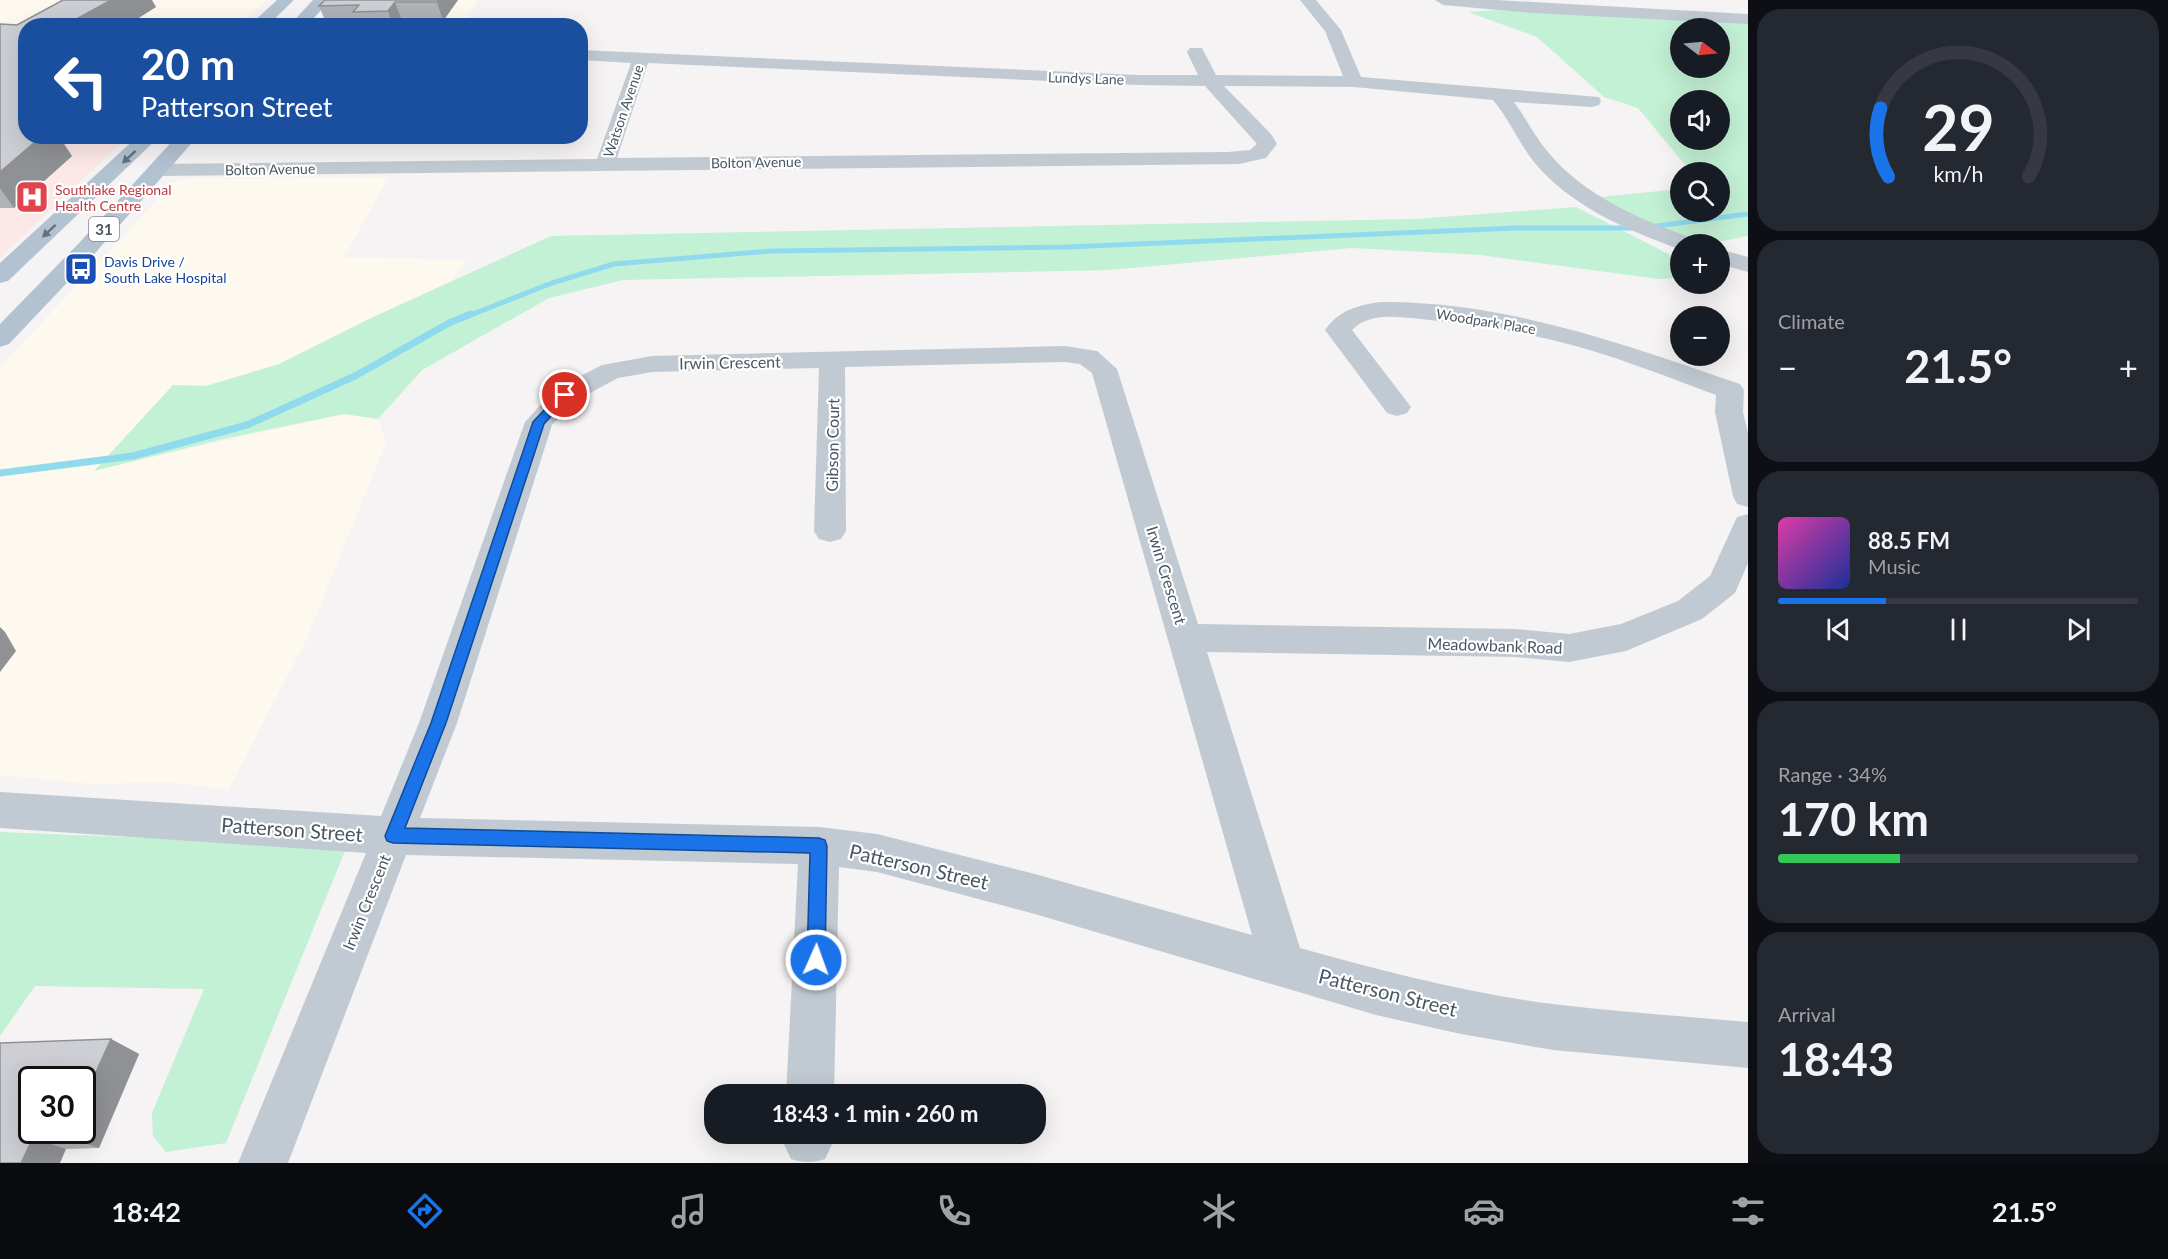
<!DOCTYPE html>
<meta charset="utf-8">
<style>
:root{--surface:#171b24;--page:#242831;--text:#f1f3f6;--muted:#9ea1a6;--line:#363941;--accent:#1a73e8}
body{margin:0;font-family:Lato,sans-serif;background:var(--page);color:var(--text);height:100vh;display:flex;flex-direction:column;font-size:22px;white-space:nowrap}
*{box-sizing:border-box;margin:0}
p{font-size:20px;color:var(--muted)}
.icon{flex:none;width:33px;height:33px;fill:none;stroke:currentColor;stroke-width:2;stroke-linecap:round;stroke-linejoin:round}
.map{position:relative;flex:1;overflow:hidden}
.side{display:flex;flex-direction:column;gap:9px;padding:9px;background:#0d0f14;width:420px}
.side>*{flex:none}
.guide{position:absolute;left:18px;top:18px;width:570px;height:126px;border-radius:24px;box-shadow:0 6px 24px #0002;background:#1a4fa0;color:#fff;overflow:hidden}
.needle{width:39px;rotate:106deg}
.fabs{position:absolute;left:1670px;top:18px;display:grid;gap:12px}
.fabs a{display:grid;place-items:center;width:60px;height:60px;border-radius:50%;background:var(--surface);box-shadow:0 6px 24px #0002;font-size:30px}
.speed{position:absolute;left:18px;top:1066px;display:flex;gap:12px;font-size:30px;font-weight:700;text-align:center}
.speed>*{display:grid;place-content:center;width:78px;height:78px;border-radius:50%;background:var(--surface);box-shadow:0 6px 24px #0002;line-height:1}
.speed .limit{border:3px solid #111;border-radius:9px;background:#fff;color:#111}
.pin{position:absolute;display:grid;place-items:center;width:51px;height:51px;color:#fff;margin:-26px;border:3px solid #fff;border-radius:50%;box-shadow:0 2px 6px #0007}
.me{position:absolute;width:66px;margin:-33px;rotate:2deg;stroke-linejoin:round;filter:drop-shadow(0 0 4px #0008)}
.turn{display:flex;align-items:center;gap:21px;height:126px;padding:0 24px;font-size:27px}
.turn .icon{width:78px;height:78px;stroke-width:2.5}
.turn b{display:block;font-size:42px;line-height:51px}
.big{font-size:45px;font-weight:700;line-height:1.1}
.side .widget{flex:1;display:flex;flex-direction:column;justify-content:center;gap:9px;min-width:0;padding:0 21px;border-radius:24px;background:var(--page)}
.side .dial{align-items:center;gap:0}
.dial svg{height:156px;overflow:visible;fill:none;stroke:var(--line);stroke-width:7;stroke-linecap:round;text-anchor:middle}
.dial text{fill:var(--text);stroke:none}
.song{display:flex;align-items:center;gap:18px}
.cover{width:72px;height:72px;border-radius:9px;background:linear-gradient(135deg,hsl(320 70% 55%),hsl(230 70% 35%))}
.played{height:6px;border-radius:3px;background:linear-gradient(90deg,var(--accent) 30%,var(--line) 30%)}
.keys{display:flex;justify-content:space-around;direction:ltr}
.heat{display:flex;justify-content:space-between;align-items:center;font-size:33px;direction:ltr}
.charge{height:9px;border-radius:4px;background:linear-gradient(90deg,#34c759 34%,var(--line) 0)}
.trip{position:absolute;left:704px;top:1084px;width:342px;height:60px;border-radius:24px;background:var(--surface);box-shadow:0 6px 24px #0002;font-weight:700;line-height:60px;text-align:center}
.dock{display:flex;height:96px;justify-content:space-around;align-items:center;background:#090b0e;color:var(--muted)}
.dock .icon{width:42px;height:42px}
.dock .current{color:var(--accent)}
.dock b{font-size:27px;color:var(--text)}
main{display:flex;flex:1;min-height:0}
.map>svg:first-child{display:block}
</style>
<main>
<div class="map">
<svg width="1748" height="1163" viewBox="0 0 1748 1163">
<rect width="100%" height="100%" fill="#f5f3f3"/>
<!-- commercial -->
<g fill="#fdf9ef">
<polygon points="0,0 267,0 237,25 81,26 0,22"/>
<polygon points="329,0 479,0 464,25 303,26"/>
<polygon points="389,177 344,257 467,260 452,281 369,319 279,364 206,386 173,385 95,470 344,414 378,419 386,443 307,638 229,789 164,782 91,784 0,775 0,367 177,179"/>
</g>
<!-- medical -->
<polygon fill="#fce8e6" points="0,39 26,136 127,137 0,258"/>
<!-- green -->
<g fill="#c3f1d5" fill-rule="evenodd">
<path d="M 1495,10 L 1748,22 L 1748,236 L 1708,244 L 1662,231 L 1599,197 L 1680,189 L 1680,212 L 1719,212 L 1719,172 L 1691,172 L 1638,108 L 1604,97 L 1537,37 L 1468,12 ZM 1680,28 L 1719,28 L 1719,68 L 1680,68 ZM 1680,100 L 1719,100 L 1719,140 L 1680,140 Z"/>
<polygon points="1576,207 1680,260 1680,278 1659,279 1480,255 1352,248 1110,270 623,280 549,298 422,370 378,419 344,414 223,439 94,471 173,385 206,386 279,364 369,319 551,236 1415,219"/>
<polygon points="0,832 347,846 226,1143 166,1152 153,1136 152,1113 204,989 35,986 0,1036"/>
</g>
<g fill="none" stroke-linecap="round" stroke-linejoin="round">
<!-- stream-far1 -->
<g stroke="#90daee" stroke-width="5">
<polyline points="1649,227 1748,214"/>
<polyline points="468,316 552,283 614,264 771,251 1067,247 1516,228 1637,228"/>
</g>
<!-- stream -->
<polyline stroke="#90daee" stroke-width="7" points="0,473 133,456 247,425 355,376 449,323 471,314"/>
<!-- minor -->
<g fill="#c1cad2" fill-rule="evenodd">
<path d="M 1300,0 L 1316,0 L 1341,30 L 1361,77 L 1599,97 L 1601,101 L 1599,105 L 1592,107 L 1514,102 C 1526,118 1535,137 1548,152 C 1585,197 1642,220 1695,239 L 1699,244 L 1680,244 L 1679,249 C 1627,230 1570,206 1534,162 C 1519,143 1509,119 1493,100 L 1354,87 L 1224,86 L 1271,134 L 1277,144 L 1266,158 L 1239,164 L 157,176 L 150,174 L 147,170 L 150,166 L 157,164 L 597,159 L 631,63 L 580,60 L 580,50 L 1138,75 L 1198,75 L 1187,52 L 1190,48 L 1202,48 L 1216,75 L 1343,76 L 1325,31 ZM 648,63 L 1138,85 L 1205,86 L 1257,144 L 1250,150 L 1228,152 L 617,158 Z"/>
<polygon points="1435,0 1496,0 1748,14 1748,24 1531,13 1443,5"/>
<polygon points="1719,249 1748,257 1748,272 1719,264"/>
<path d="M 1381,302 C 1505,301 1624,344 1740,384 L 1744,390 L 1743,412 L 1748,433 L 1748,507 L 1737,504 L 1733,496 L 1715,412 L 1716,395 C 1662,375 1608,353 1552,340 C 1511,330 1471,325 1430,320 C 1405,318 1371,310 1352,330 L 1411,407 L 1407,413 L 1397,416 L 1387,413 L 1325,330 C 1339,310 1358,305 1381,302 Z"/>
<path d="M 1065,346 L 1097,351 L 1117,369 L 1198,624 L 1516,629 L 1569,634 L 1621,624 L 1678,601 L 1710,576 L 1737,517 L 1748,514 L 1748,563 L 1735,593 L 1702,619 L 1626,651 L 1569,662 L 1516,657 L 1207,652 L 1300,948 C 1383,971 1467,993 1553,1004 C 1618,1012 1683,1016 1748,1022 L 1748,1068 L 1553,1050 L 1461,1034 L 1376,1015 L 1035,914 L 877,872 L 839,867 L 834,1095 L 786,1095 L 798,864 L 406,855 L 288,1163 L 238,1163 L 366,853 L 0,828 L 0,792 L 381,816 L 419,723 L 525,422 L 555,389 L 602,365 L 652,356 ZM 1065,362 L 1080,364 L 1092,373 L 1252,935 L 1035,874 L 877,834 L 819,827 L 420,818 L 457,723 L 552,425 L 575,401 L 618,378 L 652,372 L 819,368 L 814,531 L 819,539 L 830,542 L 841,539 L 846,531 L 845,367 Z"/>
<path d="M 783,1134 L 833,1134 L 833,1142 L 825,1159 C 814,1163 802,1163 791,1159 L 783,1142 Z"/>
</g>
<!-- major -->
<g fill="#b3c2d1" fill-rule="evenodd">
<polygon points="277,0 294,0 267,26 249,26"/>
<polygon points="313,0 330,0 307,26 289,26"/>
<polygon points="138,136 160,136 8,281 0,283 0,263"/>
<polygon points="177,136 198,136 96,252 9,344 0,347 0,324 80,242"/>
</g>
</g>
<!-- wall -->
<g fill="#b0b2b7">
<polygon points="325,0 458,0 443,21 402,21 398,26 327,25 319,6"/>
<polygon points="156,7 126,25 26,136 67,136 62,141 72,156 14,208 0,208 0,24 17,25"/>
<polygon points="111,1039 139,1054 99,1148 66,1149 0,1163"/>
</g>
<!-- shaded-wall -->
<g fill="#909195">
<polygon points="111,0 152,0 156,7 126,26 71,22"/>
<polygon points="439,0 458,0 443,21 437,2"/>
<polygon points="395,2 402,21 398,26 393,26 388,11"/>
<polygon points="42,136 67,136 62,141 72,156 14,208 0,188 0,172"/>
<polygon points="0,627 5,632 16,651 0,672"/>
<polygon points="111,1039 139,1054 99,1148 67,1137 70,1131 82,1131 82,1103"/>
<polygon points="33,1138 66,1149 60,1163 21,1163"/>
</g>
<!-- building -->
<g fill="#cdcfd5" stroke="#909195" stroke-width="1.5">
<polygon points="63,0 111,0 71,22 134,26 26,26 26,136 42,136 0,172 0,24 17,25"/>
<polygon points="325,0 439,0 437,2 395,2 388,11 353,12 359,5 319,6"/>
<polygon points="111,1039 82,1103 82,1080 32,1080 32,1131 70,1131 67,1137 33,1138 21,1163 0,1163 0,1043"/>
</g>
<!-- one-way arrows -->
<defs><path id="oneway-solid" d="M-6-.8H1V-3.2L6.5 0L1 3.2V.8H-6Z" transform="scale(1.5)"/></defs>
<g fill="#64717d">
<use href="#oneway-solid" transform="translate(129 157) rotate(137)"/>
<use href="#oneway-solid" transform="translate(49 231) rotate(137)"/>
</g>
<!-- route -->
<polygon fill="#1a73e8" stroke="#114b97" stroke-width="1.5" points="565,391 570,395 544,424 446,723 405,828 819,838 825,840 827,846 825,960 822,966 816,969 809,966 807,960 810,853 393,843 387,841 385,836 431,723 533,422 561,392"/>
<!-- icons -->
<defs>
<g id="hospital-square" transform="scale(1.725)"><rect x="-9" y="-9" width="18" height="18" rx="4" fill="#e0444e" stroke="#fff"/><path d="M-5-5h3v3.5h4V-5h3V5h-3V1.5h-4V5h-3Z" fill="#fff"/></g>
<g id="bus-square" transform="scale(1.725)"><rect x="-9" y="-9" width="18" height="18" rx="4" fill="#1a4fb4" stroke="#fff"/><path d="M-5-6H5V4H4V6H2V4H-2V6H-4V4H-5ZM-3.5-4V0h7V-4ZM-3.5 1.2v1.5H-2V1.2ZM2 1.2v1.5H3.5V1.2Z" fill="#fff"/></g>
</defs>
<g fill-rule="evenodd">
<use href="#hospital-square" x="32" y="197"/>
<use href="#bus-square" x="81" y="269"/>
</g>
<g text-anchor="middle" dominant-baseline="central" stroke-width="4.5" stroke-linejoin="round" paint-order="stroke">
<!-- far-street labels -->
<g font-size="14" fill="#4a5661" stroke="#fff">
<text transform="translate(1086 78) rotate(2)">Lundys Lane</text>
<text transform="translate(623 111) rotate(-71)">Watson Avenue</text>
<text transform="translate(756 162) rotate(-1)">Bolton Avenue</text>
<text transform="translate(270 169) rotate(-1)">Bolton Avenue</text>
<text transform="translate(1486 321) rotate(9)">Woodpark Place</text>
</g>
<!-- far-health labels -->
<g font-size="14" fill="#be3a42" stroke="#fff" text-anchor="start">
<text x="55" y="189">Southlake Regional<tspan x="55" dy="16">Health Centre</tspan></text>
</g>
<!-- far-transit labels -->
<g font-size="14" fill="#164399" stroke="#fff" text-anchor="start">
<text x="104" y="261">Davis Drive /<tspan x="104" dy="16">South Lake Hospital</tspan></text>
</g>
<!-- shield labels -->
<rect fill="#fff" stroke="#808990" stroke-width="1.5" x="89" y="217" width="30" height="24" rx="4.5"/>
<g font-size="15" font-weight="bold" fill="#4a5661">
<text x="104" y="229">31</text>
</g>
<!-- street labels -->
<g font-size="16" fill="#4a5661" stroke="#fff">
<text transform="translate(730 362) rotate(-1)">Irwin Crescent</text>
<text transform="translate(832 445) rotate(-89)">Gibson Court</text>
<text transform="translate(1167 575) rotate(73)">Irwin Crescent</text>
<text transform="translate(1495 645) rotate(2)">Meadowbank Road</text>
<text transform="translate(366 902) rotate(-68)">Irwin Crescent</text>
</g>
<!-- near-street labels -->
<g font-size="20" fill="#4a5661" stroke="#fff">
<text transform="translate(292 829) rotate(4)">Patterson Street</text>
<text transform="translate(919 866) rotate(13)">Patterson Street</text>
<text transform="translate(1388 992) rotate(14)">Patterson Street</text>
</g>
</g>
</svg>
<div class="fabs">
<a><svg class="needle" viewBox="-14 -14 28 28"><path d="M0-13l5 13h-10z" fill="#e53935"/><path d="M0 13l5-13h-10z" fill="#9ea1a6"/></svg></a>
<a><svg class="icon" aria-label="sound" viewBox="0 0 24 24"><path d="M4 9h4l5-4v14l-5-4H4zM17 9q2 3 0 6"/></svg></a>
<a><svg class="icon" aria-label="search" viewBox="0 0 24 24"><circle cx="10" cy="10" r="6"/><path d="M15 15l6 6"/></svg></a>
<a>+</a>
<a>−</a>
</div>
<div class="speed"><div class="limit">30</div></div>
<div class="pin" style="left:565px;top:395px;background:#d93025"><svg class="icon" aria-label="arrive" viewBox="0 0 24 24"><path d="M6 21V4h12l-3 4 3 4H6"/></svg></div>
<svg class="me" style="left:816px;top:960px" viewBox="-20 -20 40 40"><circle r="17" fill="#1a73e8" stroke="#fff" stroke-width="3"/><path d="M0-11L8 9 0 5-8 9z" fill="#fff"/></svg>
<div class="trip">18:43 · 1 min · 260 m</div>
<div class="guide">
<div class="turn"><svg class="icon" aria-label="left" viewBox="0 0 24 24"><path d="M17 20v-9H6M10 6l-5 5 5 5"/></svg><div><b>20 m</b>Patterson Street</div></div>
</div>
</div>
<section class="side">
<div class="widget dial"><svg viewBox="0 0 100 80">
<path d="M14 69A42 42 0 1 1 86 69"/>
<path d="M14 69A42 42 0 0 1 10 34" stroke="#1a73e8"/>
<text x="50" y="56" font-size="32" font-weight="700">29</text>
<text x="50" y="72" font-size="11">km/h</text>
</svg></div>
<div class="widget"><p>Climate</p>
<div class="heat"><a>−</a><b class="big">21.5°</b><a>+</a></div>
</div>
<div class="widget">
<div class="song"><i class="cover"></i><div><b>88.5 FM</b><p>Music</p></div></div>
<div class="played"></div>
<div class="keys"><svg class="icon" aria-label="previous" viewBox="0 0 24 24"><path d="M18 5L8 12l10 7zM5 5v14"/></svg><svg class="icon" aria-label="pause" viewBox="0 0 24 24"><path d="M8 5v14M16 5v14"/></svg><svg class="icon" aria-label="next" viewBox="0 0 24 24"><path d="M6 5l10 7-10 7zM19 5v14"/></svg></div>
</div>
<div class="widget"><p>Range · 34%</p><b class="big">170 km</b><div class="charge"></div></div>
<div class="widget"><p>Arrival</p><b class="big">18:43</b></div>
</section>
</main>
<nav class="dock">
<b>18:42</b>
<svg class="icon current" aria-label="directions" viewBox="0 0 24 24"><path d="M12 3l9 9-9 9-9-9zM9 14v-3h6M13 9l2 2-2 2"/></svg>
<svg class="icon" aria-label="music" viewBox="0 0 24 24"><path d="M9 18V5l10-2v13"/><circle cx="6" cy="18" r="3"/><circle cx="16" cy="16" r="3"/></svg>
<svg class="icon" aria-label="phone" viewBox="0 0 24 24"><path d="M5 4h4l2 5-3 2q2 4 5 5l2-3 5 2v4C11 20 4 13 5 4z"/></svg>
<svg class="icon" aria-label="climate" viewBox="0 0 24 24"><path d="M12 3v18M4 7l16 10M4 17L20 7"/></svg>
<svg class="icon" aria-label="car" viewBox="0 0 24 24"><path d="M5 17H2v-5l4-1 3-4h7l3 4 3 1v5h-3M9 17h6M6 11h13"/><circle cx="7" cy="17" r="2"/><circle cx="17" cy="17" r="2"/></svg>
<svg class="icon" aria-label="filters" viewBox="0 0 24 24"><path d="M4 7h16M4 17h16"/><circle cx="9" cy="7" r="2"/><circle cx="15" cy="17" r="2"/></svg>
<b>21.5°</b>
</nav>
